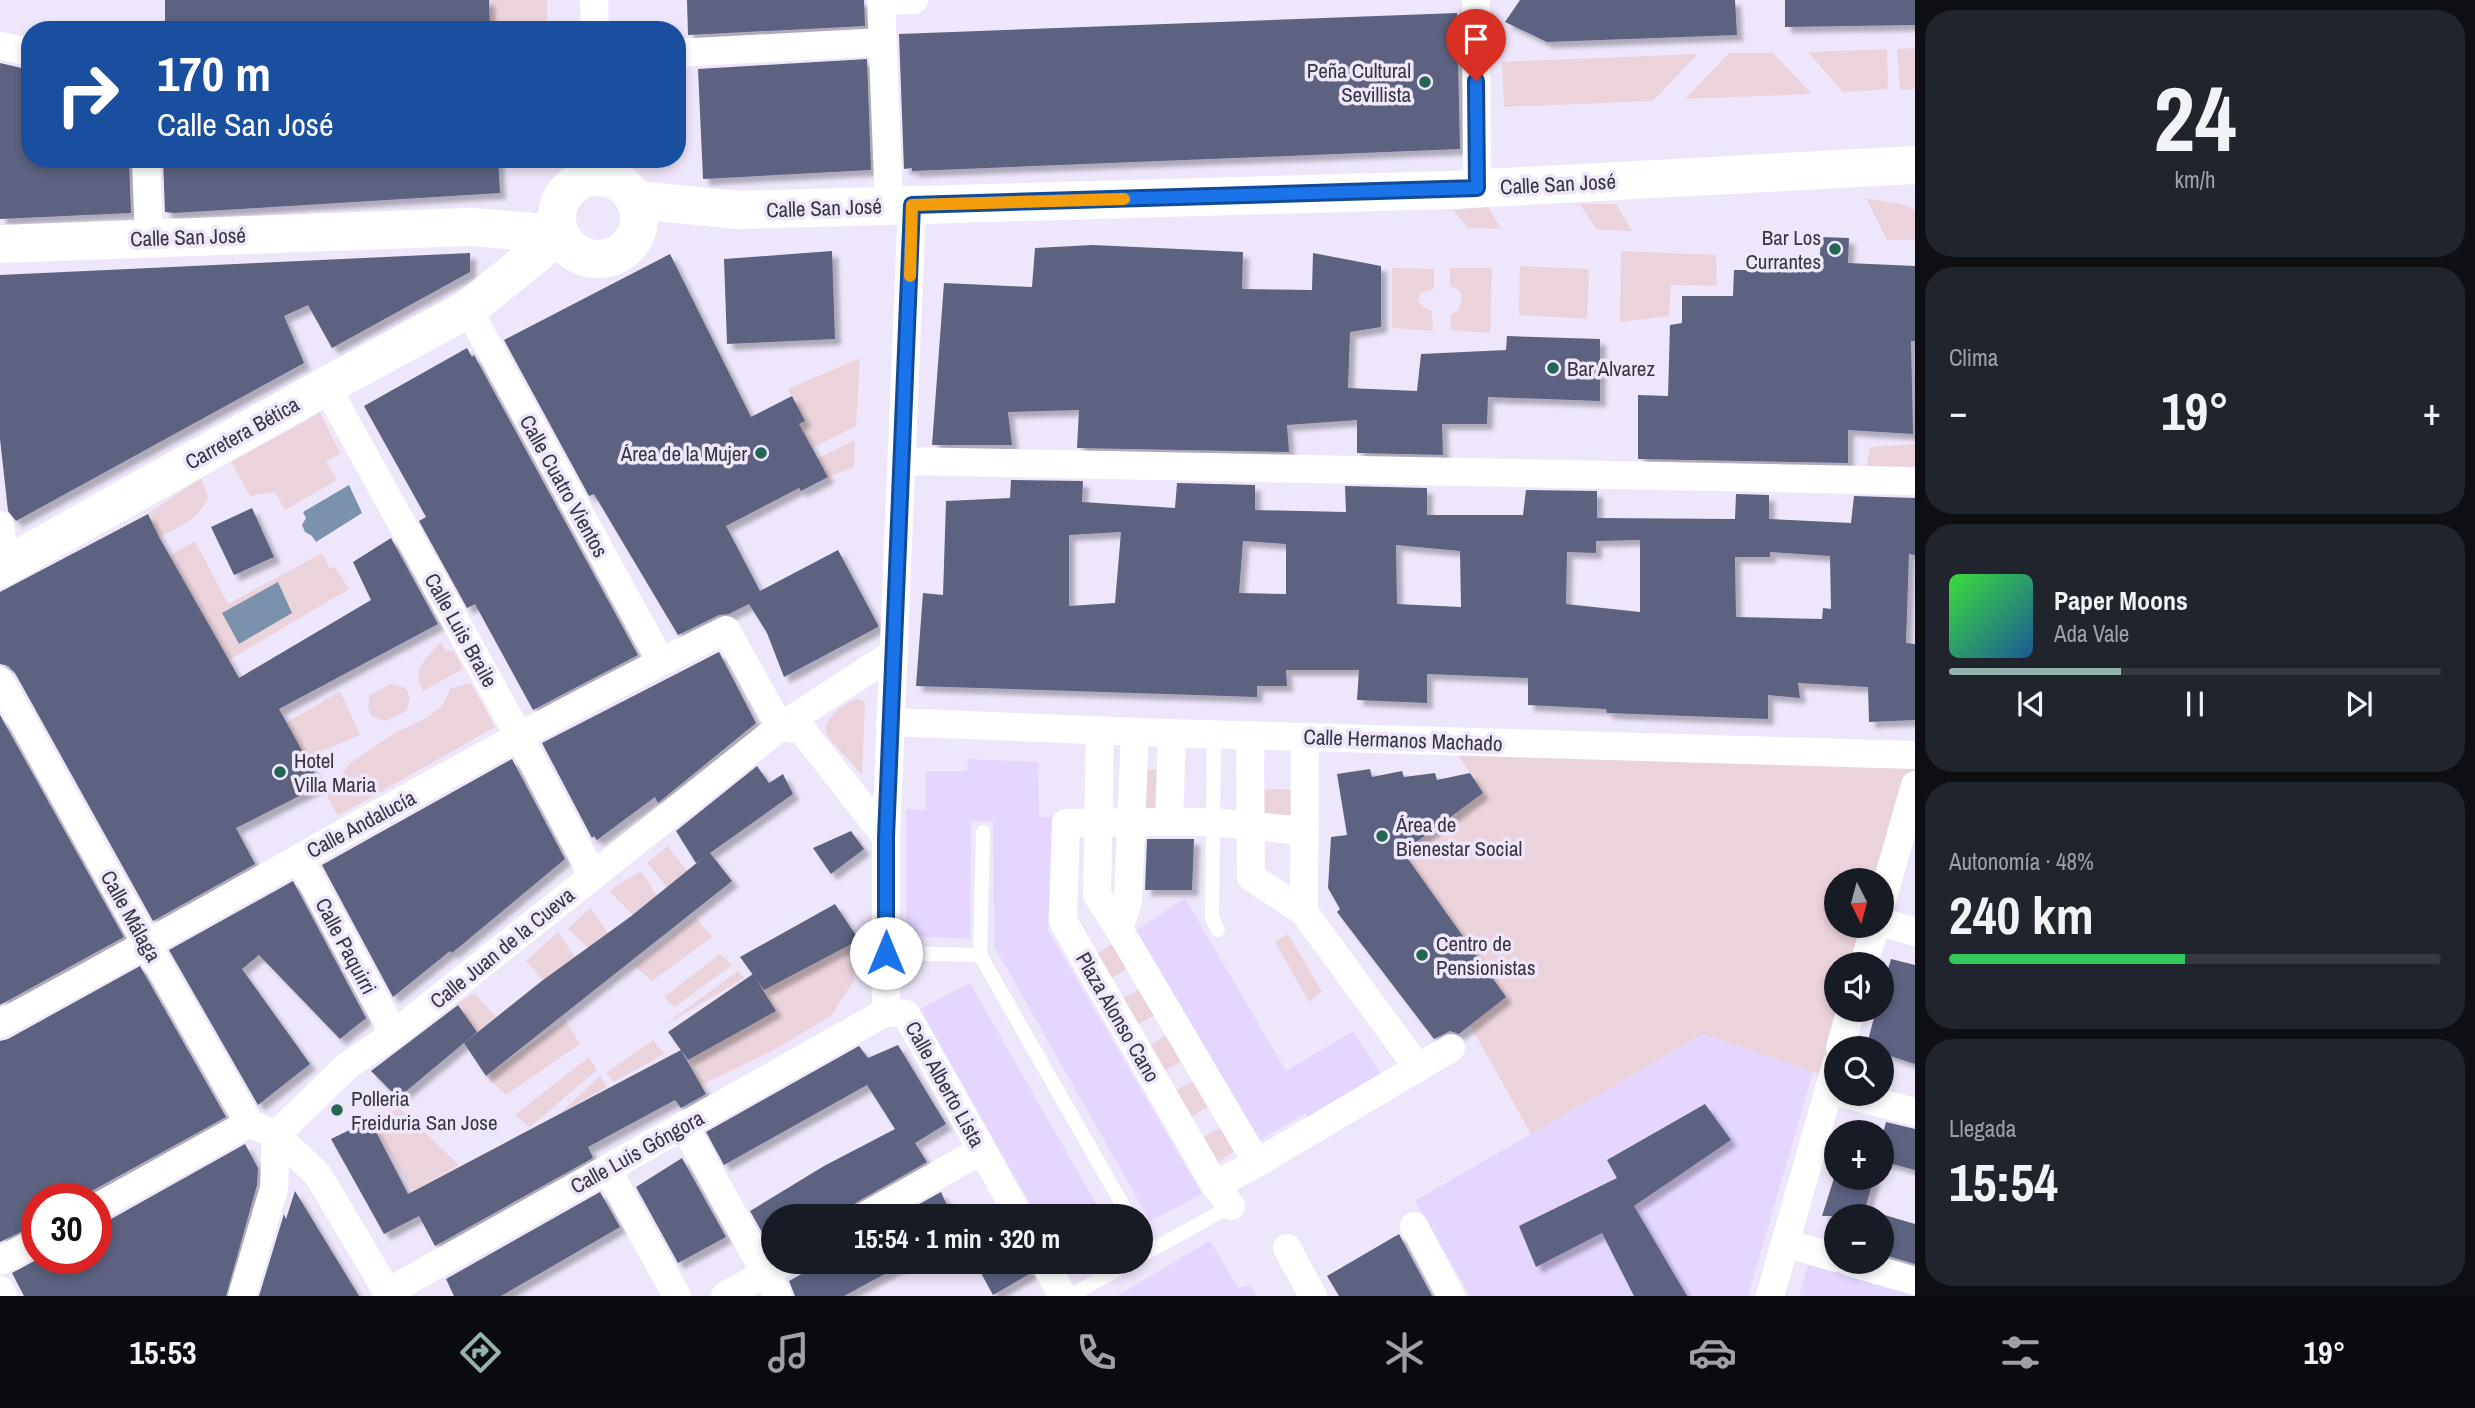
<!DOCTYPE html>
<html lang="es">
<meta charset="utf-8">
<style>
:root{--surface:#171b24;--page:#20242c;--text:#f1f3f6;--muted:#9ea1a6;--line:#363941;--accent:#95b3ad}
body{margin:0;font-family:"Archivo Narrow",sans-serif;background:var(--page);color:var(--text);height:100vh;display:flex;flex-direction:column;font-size:26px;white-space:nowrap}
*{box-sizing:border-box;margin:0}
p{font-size:23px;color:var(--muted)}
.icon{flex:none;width:38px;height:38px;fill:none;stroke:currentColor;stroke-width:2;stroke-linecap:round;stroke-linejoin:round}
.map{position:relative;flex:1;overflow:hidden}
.drawer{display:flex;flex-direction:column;gap:10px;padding:10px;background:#0d0f14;width:560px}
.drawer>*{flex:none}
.banner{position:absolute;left:21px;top:21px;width:665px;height:147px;border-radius:28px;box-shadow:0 4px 10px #0003;background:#1a4fa0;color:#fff;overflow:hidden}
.needle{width:46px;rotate:174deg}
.controls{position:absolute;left:1824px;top:868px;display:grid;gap:14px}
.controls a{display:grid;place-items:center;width:70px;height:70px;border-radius:50%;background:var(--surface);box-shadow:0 4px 10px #0003;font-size:35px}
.speed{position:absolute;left:21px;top:1183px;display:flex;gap:14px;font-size:35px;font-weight:700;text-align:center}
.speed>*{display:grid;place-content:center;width:91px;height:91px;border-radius:50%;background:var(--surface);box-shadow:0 4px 10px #0003;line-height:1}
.speed .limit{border:10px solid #d22;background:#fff;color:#111}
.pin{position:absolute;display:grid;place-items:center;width:60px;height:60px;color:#fff;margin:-72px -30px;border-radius:50% 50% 50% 0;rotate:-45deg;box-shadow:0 0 7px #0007}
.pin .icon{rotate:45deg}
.me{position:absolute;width:77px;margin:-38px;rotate:0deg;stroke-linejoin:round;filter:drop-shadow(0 0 5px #0008)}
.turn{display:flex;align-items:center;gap:24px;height:147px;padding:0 21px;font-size:32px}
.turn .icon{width:91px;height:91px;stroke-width:2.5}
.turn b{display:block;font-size:49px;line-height:60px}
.big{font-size:52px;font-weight:800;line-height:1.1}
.drawer .card{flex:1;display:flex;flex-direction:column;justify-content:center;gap:10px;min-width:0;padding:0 24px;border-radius:28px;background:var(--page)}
.drawer .dial{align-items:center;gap:0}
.dial b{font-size:91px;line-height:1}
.song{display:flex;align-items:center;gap:21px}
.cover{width:84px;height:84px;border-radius:10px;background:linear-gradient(135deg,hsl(120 70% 55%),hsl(210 70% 35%))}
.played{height:7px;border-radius:4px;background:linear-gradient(90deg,var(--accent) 35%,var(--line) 35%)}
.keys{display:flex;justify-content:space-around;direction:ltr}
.heat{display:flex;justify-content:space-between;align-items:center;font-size:38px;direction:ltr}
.charge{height:10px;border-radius:5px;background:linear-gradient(90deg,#34c759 48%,var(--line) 0)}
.trip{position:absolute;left:761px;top:1204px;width:392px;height:70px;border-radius:35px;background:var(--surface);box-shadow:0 4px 10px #0003;font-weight:800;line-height:70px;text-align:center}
.dock{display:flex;height:112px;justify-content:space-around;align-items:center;background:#090b0e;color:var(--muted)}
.dock .icon{width:49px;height:49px}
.dock .current{color:var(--accent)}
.dock b{font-size:32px;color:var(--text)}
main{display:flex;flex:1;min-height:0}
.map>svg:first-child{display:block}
</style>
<main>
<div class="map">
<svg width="1915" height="1296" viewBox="0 0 1915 1296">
<defs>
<filter id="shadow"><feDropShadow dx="6" dy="6" stdDeviation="2" flood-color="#0004"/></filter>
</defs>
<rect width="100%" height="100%" fill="#eee7fb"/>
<!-- built -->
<g fill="#e4d6ff">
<polygon points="968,759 1038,762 1039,817 1052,817 1048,930 1202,1194 1150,1221 994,946 993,821 971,821 970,939 906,936 906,809 926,810 926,771 967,771"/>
<polygon points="1185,898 1286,1071 1353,1031 1385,1080 1311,1123 1306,1113 1255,1143 1134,932"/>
<polygon points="970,983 1103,1216 1037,1216 920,1009"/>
<polygon points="1703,1034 1813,1072 1748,1296 1470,1296 1415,1201"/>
<polygon points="1210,1241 1238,1288 1251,1285 1257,1296 1117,1296"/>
<polygon points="1810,1258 1915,1288 1915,1296 1799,1296"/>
</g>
<!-- green -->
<g fill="#ebd3dc">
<polygon points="489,0 547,0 547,30 490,30"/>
<polygon points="1915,48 1915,89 1900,90 1897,49"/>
<polygon points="1887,49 1888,89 1843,92 1808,52"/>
<polygon points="1729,53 1773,53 1812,94 1685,99"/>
<polygon points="1698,54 1653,101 1504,107 1502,62"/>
<polygon points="1866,198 1905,205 1915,210 1915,240 1887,240"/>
<polygon points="1580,204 1616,204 1632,231 1597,230"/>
<polygon points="1488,207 1501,229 1468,228 1453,210"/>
<polygon points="1621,251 1716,255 1717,286 1671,285 1669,316 1620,322"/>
<polygon points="1520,266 1589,269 1587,319 1519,315"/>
<polygon points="1392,268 1434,269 1434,289 1421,293 1418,301 1423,307 1432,311 1433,331 1392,328"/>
<polygon points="1450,268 1492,268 1490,333 1450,330 1451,315 1459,310 1462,297 1459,290 1450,286"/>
<polygon points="860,358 856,426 812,448 799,424 804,420 788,389"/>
<polygon points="320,413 341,454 326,461 337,480 285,510 275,492 250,496 231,462"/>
<polygon points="855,440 854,467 828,477 818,458"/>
<polygon points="1915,444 1915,472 1865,472 1870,447"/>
<path d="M 201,478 L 208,498 C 198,520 179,527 159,537 L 148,514 Z"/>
<polygon points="195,541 228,604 322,553 330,569 335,567 349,589 229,660 169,556"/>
<path d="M 440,642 L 446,651 L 454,651 L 463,669 L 423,691 C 411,668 426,660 440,642 Z"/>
<polygon points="471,683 495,727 338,816 327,796 349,764 393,734 426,718 442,706 451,688"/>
<polygon points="390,684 406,688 410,698 406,711 386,721 372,717 368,707 370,695"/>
<polygon points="340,691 360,735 306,758 286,723"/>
<path d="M 859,699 L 865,702 L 862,775 L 827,736 L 825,727 C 830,715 847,700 859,699 Z"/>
<polygon points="1449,741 1915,755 1915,785 1881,880 1836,880 1836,926 1875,926 1864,964 1836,964 1836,1010 1851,1010 1833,1076 1813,1072 1703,1034 1531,1134 1470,1025 1505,997 1403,853 1483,793"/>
<polygon points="1140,769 1159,770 1156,816 1138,817"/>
<polygon points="1261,789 1295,790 1294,819 1261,821"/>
<polygon points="668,846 687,871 667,887 647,863"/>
<polygon points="641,871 657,896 633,915 609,891"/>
<polygon points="590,908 608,933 588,948 568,929"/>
<polygon points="695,917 712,937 652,981 634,966"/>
<polygon points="558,932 575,957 543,980 526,961"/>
<polygon points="1288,934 1322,992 1309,1002 1275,942"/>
<polygon points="1117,942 1131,966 1110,979 1094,955"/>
<polygon points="849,945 854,955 854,980 831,1016 774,1050 701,1085 688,1060 776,1011 764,990"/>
<polygon points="720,954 732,965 675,1007 664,997"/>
<polygon points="738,971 744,978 662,1027"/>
<polygon points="1142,988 1157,1014 1136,1025 1120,1000"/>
<polygon points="474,993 496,1017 477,1031 457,1004"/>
<polygon points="565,1020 580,1044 506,1095 486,1076"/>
<polygon points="1170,1033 1183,1060 1161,1073 1147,1047"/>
<polygon points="653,1040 665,1054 614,1082 606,1073"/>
<polygon points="589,1057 597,1070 530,1127 515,1115"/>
<polygon points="600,1076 607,1087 559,1114"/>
<polygon points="1195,1080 1211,1105 1188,1119 1174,1091"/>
<polygon points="399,1108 459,1165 413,1191 370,1120"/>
<polygon points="1223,1126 1236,1150 1214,1165 1200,1139"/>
</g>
<!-- water -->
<g fill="#7a92ac">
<polygon points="349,485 362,513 316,542 312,536 305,532 302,525 306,518 303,512"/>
<polygon points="278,582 292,613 239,644 222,613"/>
</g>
<!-- building -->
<g fill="#5c627f" fill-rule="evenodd" filter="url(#shadow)">
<polygon points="165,0 489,0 490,30 165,30"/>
<polygon points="687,0 864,0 865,26 688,35"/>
<polygon points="1520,0 1735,0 1737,35 1547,42 1505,22"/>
<polygon points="1785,0 1915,0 1915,25 1785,27"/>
<polygon points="1457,13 1460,149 912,171 912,168 904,169 899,34"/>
<polygon points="867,59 871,170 703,179 698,69"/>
<polygon points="0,63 30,70 30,159 129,159 131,213 0,219"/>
<polygon points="163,159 498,159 500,193 174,213 165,212"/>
<polygon points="1821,237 1849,238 1848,263 1915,266 1915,341 1911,341 1913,434 1848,430 1848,463 1638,459 1638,395 1668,396 1670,325 1682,323 1682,296 1733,296 1734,270 1819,270"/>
<polygon points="1093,245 1243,252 1242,289 1312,290 1313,253 1381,266 1381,327 1350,332 1348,388 1417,391 1421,354 1506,350 1507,336 1600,339 1600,401 1488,397 1487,424 1442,424 1443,455 1357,453 1357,420 1287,425 1289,452 1077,448 1079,410 1008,412 1012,445 932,445 944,283 1032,287 1035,248"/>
<polygon points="832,251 835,339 727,344 724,259"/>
<polygon points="470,253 470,272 332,348 308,305 284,316 304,363 16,521 8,511 0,439 0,275"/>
<polygon points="670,254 751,417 792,396 805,421 799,424 828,477 801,491 799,488 726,526 760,591 838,550 878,625 878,627 784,677 767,633 749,604 729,614 719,615 678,635 594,494 589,496 504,340"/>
<polygon points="467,348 472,357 474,355 638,655 533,710 475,604 467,608 419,521 426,517 364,406"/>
<path d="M 1011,480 L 1083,481 L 1082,502 L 1175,508 L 1177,483 L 1255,485 L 1255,510 L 1346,512 L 1345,486 L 1427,488 L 1427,515 L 1523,515 L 1526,490 L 1597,491 L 1597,518 L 1735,519 L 1736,494 L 1769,495 L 1769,519 L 1851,523 L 1854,496 L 1915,498 L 1915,555 L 1909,554 L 1906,643 L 1915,644 L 1915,720 L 1869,722 L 1868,687 L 1798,683 L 1800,698 L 1768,695 L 1768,719 L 1607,713 L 1606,709 L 1528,705 L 1528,678 L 1427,674 L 1427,703 L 1357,700 L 1359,670 L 1286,670 L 1287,686 L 1257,686 L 1257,697 L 916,686 L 923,593 L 943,595 L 946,501 L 1010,498 ZM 1121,532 L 1115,603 L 1069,606 L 1069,535 ZM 1640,540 L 1640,612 L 1566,604 L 1567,552 L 1596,553 L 1596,541 ZM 1243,541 L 1286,544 L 1286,594 L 1239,593 ZM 1396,545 L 1460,551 L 1461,607 L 1397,604 ZM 1770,552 L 1830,556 L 1831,609 L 1823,608 L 1822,619 L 1736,617 L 1735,557 L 1770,557 Z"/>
<polygon points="252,508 274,557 234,575 211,527"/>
<polygon points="148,514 159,537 239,678 371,600 353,562 391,538 438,624 279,709 321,785 236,828 255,864 153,921 15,673 8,666 0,664 0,592"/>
<polygon points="719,652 756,723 658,803 655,797 597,840 594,836 592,838 542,743"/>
<polygon points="0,715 124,937 0,1005"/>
<polygon points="512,759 565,859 452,953 450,951 393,997 322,865"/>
<polygon points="757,766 769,783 783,774 793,794 710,853 732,881 486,1076 464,1043 543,980 630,917 709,853 696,863 676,831"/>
<polygon points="1370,769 1372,777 1402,771 1404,777 1435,773 1437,780 1470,773 1483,793 1403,852 1506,997 1459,1034 1450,1031 1434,1039 1337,912 1340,909 1328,888 1331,837 1347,835 1337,774"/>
<polygon points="851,831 864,849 831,874 813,848"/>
<polygon points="1147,839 1194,839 1192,890 1145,890"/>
<polygon points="293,881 366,1018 340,1039 259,955 242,969 310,1064 258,1105 169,950"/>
<polygon points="835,904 859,940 764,990 740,957"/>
<polygon points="1891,959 1915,965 1915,1064 1881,1053 1881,1048 1866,1048 1876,1010 1881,1010 1881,993"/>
<polygon points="140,966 226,1117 88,1193 82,1199 37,1199 37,1224 0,1242 0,1041 8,1039"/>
<polygon points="753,974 776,1011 688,1060 668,1032"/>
<polygon points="458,1005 477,1032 398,1098 371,1071"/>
<polygon points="898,1045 946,1124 915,1143 927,1162 857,1202 850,1208 848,1216 774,1216 772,1250 750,1211 824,1166 895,1129 867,1085 724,1165 706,1132 859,1046 868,1058"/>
<polygon points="681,1050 706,1094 681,1108 675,1100 588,1147 593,1158 435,1246 419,1216 384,1234 331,1139 370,1120 408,1194"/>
<polygon points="1705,1104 1731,1140 1634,1206 1687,1296 1634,1296 1602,1233 1536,1267 1519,1226 1617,1178 1607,1160"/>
<polygon points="1886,1122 1915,1129 1915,1170 1881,1161 1881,1141"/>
<polygon points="245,1144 258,1168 257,1185 226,1296 24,1296 12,1273 40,1258 96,1258 96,1225 104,1223"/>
<polygon points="682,1158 726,1237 678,1263 636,1187"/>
<polygon points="1834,1178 1874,1178 1863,1216 1822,1216"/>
<polygon points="295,1191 359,1296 259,1296 284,1214 286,1219"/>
<polygon points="600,1192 620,1227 501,1296 454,1296 446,1279"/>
<polygon points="941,1192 952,1216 898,1216"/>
<polygon points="1881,1214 1915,1224 1915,1264 1881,1254"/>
<polygon points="1399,1234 1432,1296 1339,1296 1327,1276"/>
<polygon points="823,1262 907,1262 844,1296 795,1296 789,1281"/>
<polygon points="975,1262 1027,1262 1031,1273 993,1295"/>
</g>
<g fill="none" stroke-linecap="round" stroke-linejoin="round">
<!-- lane -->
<g stroke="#fff" stroke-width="14">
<polyline points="1214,735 1212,918 1218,930"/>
<polyline points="983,832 980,955 1129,1216"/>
<polyline points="886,953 980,955"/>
<polyline points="1141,1256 1231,1206"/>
<polyline points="1070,1296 1131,1262"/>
</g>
<!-- street -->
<g stroke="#fff" stroke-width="28">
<polyline points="594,0 595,30"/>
<polyline points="881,0 889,206"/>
<polyline points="1476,0 1477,188"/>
<polyline points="881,1 914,0"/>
<polyline points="0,46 30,52"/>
<polyline points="677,53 882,42"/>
<polyline points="146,159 149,238"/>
<polyline points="607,159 613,180"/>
<polyline points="584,180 589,159"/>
<polyline points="468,309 661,662"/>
<polyline points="326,386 520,738 593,876"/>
<polyline points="902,461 1915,481"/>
<polyline points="0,525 6,566"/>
<polyline points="0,681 147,945 249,1123 276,1135 274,1188 242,1296"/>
<polyline points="890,722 1166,733 1915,755"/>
<polyline points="1100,731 1097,895 1119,929"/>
<polyline points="1135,732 1128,901 1119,929 1257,1163"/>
<polyline points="1172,733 1169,822 1213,822 1304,831"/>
<polyline points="1250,735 1251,877 1304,912"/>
<polyline points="1305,737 1304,912 1418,1068"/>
<polyline points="1169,822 1066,823 1063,921 1215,1185 1257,1163 1451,1048"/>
<polyline points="299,858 394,1034"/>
<polyline points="1881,904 1915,785"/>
<polyline points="1881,922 1915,932"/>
<polyline points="1864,964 1875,926"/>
<polyline points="886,1012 886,837 912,205"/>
<polyline points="886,1012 906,1014 1019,1216"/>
<path d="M 0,1024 C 243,894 479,750 726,630 L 780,727 L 802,730 L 886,837"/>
<polyline points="1840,1048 1851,1010"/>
<polyline points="1844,1094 1915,1112"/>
<polyline points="684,1126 778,1296"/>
<polyline points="607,1169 677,1296"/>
<polyline points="1215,1185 1231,1206"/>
<polyline points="96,1208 249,1123"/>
<polyline points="865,1216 982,1150"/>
<polyline points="1414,1226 1451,1296"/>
<polyline points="1785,1243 1836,1258"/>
<polyline points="1287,1248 1313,1296"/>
<polyline points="0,1261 37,1241"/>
<polyline points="1044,1262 1063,1296"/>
<polyline points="1849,1262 1915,1281"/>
<polyline points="0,1290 3,1296"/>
<polyline points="388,1292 886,1012"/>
<polyline points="390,1296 318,1175 276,1135 347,1066 394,1034 780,727 894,653"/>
<polyline points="725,1296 785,1262"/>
<polyline points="1770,1296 1836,1065"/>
</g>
<!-- secondary -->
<g stroke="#fff" stroke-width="38">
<circle cx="598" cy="218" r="41"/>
<polyline points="635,200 740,210 1449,190 1915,165"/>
<polyline points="0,244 470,227 560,234"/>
<polyline points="0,569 326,386 468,309 560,235"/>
</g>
</g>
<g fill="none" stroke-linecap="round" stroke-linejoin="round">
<!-- route casing -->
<g stroke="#114b97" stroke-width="18">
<polyline id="route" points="886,953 886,837 912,205 1477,188 1476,81"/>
</g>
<!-- route -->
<use href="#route" stroke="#1a73e8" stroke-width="12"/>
<!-- slow -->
<polyline stroke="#f59e0b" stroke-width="12" points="910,276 912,205 1124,199"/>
</g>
<!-- markers -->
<g fill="#246554" stroke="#eee7fb" stroke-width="2.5">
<circle cx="1425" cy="82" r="7"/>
<circle cx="1835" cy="249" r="7"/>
<circle cx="1553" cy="368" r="7"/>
<circle cx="761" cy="453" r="7"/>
<circle cx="280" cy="772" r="7"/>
<circle cx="1382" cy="836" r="7"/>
<circle cx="1422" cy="955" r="7"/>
<circle cx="337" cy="1110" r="7"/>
</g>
<g text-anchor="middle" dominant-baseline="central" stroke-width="7" stroke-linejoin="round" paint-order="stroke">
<!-- poi labels -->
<g font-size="21" fill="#383441" stroke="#eee7fb" text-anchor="start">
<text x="1411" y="70" text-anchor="end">Peña Cultural<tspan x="1411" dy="24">Sevillista</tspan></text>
<text x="1821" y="237" text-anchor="end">Bar Los<tspan x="1821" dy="24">Currantes</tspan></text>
<text x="1567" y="368">Bar Alvarez</text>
<text x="747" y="453" text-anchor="end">Área de la Mujer</text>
<text x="294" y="760">Hotel<tspan x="294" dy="24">Villa Maria</tspan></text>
<text x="1396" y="824">Área de<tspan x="1396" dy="24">Bienestar Social</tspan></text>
<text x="1436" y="943">Centro de<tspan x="1436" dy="24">Pensionistas</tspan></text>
<text x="351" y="1098">Polleria<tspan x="351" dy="24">Freiduria San Jose</tspan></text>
</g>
<!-- street labels -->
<g font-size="21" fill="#383441" stroke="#eee7fb">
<text transform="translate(1558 184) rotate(-3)">Calle San José</text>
<text transform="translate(824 208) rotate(-2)">Calle San José</text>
<text transform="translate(188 237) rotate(-2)">Calle San José</text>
<text transform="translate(242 433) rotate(-29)">Carretera Bética</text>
<text transform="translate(564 486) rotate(61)">Calle Cuatro Vientos</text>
<text transform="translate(461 630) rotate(61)">Calle Luis Braile</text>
<text transform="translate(1403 740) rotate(2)">Calle Hermanos Machado</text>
<text transform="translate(361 824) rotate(-28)">Calle Andalucía</text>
<text transform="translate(131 916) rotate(61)">Calle Málaga</text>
<text transform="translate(346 946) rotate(62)">Calle Paquirri</text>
<text transform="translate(502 948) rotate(-39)">Calle Juan de la Cueva</text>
<text transform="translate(1118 1017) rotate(60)">Plaza Alonso Cano</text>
<text transform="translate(945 1084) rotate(61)">Calle Alberto Lista</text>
<text transform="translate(637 1152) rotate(-29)">Calle Luis Góngora</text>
</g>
</g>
</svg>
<div class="controls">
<a><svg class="needle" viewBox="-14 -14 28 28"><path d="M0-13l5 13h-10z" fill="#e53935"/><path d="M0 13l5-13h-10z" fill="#9ea1a6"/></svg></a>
<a><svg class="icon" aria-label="sound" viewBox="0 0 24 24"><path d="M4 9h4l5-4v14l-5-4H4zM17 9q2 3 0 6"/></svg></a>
<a><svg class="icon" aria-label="search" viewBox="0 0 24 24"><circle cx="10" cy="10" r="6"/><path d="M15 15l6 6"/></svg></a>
<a>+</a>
<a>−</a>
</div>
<div class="speed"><div class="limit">30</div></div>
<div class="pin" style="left:1476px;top:81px;background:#d93025"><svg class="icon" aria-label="arrive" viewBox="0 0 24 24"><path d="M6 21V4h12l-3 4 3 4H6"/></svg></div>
<svg class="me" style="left:886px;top:953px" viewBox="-20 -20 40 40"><circle r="19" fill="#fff"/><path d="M0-13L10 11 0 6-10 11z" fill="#1a73e8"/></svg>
<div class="trip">15:54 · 1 min · 320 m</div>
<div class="banner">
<div class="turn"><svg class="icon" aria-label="right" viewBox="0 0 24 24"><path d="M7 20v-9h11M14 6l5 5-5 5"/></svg><div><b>170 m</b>Calle San José</div></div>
</div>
</div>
<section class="drawer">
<div class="card dial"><b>24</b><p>km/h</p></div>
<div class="card"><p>Clima</p>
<div class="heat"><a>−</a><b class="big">19°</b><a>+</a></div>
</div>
<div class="card">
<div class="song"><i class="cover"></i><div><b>Paper Moons</b><p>Ada Vale</p></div></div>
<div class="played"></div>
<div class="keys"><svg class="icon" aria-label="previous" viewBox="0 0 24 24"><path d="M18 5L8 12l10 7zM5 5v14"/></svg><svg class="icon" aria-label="pause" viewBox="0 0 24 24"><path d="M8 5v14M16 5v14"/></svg><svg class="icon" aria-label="next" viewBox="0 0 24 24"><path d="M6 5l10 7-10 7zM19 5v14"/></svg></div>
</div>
<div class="card"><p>Autonomía · 48%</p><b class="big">240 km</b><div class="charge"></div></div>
<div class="card"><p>Llegada</p><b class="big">15:54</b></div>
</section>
</main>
<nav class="dock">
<b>15:53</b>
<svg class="icon current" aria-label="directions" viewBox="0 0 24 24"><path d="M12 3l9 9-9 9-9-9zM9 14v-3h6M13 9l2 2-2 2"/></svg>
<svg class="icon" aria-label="music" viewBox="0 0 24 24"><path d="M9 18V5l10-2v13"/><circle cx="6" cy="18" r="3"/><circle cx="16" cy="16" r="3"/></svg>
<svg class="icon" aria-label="phone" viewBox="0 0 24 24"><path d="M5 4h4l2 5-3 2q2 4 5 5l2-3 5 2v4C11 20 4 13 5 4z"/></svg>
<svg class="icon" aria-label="climate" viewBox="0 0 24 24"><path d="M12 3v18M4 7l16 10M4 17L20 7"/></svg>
<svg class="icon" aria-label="car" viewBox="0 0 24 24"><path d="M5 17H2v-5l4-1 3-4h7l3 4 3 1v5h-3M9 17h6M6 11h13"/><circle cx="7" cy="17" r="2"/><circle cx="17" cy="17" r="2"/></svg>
<svg class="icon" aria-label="filters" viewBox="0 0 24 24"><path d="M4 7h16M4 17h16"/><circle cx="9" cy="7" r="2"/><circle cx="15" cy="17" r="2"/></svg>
<b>19°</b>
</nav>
